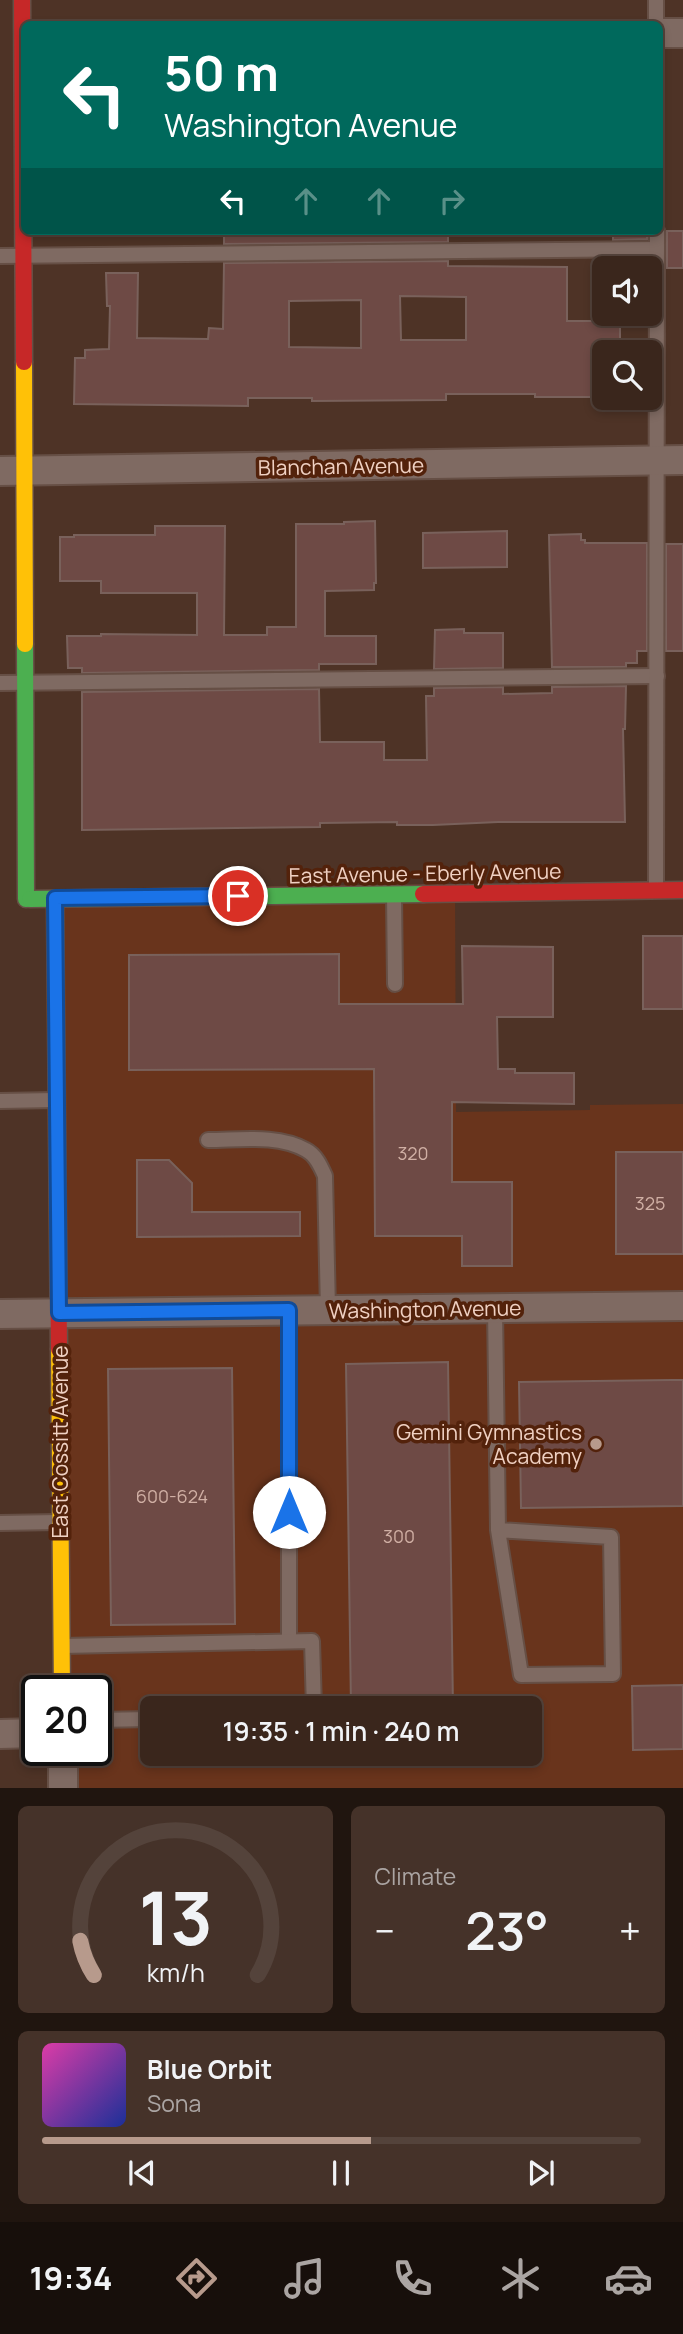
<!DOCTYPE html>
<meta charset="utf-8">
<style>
:root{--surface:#3a261c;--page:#453229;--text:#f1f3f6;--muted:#aba5a3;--line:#54433b;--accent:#b79a8c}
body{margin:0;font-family:Manrope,sans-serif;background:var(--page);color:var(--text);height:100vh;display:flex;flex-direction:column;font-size:26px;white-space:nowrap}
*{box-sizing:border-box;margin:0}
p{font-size:23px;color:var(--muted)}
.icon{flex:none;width:38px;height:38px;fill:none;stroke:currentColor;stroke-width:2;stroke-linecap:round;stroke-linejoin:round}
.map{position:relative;height:1788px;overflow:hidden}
.details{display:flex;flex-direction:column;gap:18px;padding:18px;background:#20150f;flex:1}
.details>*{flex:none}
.banner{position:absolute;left:21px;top:21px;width:642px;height:214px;border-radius:10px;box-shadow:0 4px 10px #0003,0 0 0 2px var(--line);background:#00695c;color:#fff;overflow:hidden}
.buttons{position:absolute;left:592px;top:256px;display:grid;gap:14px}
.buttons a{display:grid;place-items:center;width:70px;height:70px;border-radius:10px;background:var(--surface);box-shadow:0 4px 10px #0003,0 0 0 2px var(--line);font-size:35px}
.speed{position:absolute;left:21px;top:1675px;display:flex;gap:14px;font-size:35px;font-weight:700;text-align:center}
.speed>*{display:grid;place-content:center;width:91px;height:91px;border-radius:50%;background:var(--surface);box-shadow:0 4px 10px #0003,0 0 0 2px var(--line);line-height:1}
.speed .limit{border:4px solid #111;border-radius:10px;background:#fff;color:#111}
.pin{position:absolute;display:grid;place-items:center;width:60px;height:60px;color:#fff;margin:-30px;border:4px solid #fff;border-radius:50%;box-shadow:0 2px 7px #0007}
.me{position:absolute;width:77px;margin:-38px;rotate:0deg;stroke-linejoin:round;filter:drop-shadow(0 0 5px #0008)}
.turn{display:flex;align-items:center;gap:24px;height:147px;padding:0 28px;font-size:32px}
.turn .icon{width:91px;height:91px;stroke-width:2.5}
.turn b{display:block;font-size:49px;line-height:60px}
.lanes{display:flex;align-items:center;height:66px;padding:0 28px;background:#0003;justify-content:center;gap:35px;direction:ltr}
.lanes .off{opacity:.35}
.big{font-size:52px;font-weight:600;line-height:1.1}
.details .tile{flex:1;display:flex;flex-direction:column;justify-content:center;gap:10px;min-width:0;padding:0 24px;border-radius:10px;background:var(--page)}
.details .dial{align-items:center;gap:0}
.dial svg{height:182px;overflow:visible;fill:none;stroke:var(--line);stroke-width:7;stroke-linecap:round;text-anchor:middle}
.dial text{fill:var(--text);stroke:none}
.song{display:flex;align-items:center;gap:21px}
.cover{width:84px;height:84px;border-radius:10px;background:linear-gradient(135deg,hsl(320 70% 55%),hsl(230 70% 35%))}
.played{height:7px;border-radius:4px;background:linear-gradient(90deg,var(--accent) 55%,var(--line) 55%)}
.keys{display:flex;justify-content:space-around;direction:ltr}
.heat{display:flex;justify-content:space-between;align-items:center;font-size:38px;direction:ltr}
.details .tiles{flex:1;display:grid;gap:18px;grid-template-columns:1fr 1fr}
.tile:last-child{grid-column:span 2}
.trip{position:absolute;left:140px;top:1696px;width:402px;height:70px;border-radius:10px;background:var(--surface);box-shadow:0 4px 10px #0003,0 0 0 2px var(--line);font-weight:600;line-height:70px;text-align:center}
.dock{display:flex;height:112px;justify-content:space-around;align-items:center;background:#170f0b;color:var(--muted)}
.dock .icon{width:49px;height:49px}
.dock .active{color:var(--accent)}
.dock b{font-size:32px;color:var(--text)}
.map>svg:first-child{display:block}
</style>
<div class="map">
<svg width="683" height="1788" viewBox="0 0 683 1788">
<rect width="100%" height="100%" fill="#4e3326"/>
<!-- built -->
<path fill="#69341c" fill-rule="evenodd" d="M 455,884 L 456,1112 L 590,1110 L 590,1105 L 683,1104 L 683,1788 L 71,1788 L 71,1750 L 96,1750 L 96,1690 L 70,1690 L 63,889 ZM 152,1708 L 530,1708 L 530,1754 L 152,1754 Z"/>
<!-- building -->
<g fill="#6e4a45" stroke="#79615b" stroke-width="2" fill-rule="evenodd">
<polygon points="224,231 448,231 448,242 224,244"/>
<polygon points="613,231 647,231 647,239 613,240"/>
<rect x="667" y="231" width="16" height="37"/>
<polygon points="613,259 647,259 647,268 614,268"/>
<path d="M 448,261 L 448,266 L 567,267 L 567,321 L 620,321 L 620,352 L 604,352 L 604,397 L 535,397 L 535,394 L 446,394 L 446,400 L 312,401 L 312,398 L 248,398 L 248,406 L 74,404 L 75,358 L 85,358 L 85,350 L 109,349 L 110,306 L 107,306 L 106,273 L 138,273 L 137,338 L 208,339 L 209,328 L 223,329 L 224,263 ZM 400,296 L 466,297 L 466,340 L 401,340 ZM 361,300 L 361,348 L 289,347 L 289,301 Z"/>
<polygon points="375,521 376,583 374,583 374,590 325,591 325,636 376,636 376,664 319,664 319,670 82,673 82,668 68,668 67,636 101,636 101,634 197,635 197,593 101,593 101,581 60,581 60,537 74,537 74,535 155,535 155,526 225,526 224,635 267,635 267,627 296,627 296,524 344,524 344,522"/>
<polygon points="507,531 507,567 423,568 423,533"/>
<polygon points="581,534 581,540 585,540 585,543 647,543 647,651 637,651 637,663 626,663 626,667 552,667 549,535"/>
<rect x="666" y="544" width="17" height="107"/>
<polygon points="464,629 464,633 503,633 503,668 434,669 435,630"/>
<polygon points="626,686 625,729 623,729 625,822 498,822 433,825 397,825 397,822 320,823 320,827 82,830 82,692 319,689 320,742 384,742 384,760 427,760 426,696 434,696 434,688 503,687 503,694 552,693 552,687"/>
<rect x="643" y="936" width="40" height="73"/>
<polygon points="462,946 553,947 553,1017 497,1017 498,1069 515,1069 515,1073 574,1073 574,1104 452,1102 452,1182 512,1182 512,1266 462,1266 462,1236 375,1236 374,1069 129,1070 129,955 339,954 339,1004 463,1004"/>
<rect x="616" y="1152" width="67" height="102"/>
<polygon points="137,1160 169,1160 192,1183 192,1212 300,1212 300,1236 137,1237"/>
<polygon points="448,1362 453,1708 351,1708 346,1364"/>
<polygon points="232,1368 235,1624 111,1625 108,1369"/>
<polygon points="671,1380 683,1380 683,1506 521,1508 519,1382"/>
<polygon points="683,1685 683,1749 633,1750 632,1686"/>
</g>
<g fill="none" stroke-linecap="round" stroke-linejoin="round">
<!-- lane casing -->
<g stroke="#664f45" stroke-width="18">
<g id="lane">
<polyline points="656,0 656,24"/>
<polyline points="0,256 657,249"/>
<polyline points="0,683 657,676"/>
<polyline points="656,889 657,231"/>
<polyline points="394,894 395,984"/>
<polyline points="0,1101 55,1100"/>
<path d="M 208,1140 C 239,1140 278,1134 306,1150 C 316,1155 321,1167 325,1176 L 328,1310"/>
<polyline points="495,1308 498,1530 521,1675 613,1674 611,1537 498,1530"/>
<polyline points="0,1523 58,1522"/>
<polyline points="289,1641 289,1310"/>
<polyline points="62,1646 312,1641 314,1708"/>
<polyline points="96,1720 152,1719"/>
</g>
</g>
<!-- street casing -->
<g stroke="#664f45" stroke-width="32">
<g id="street">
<polyline points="660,33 683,33"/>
<polyline points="0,471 683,460"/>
<polyline points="0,1314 683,1306"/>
<polyline points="0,1734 37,1733"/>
<polyline points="63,1750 63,1788"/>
</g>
</g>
<!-- fast casing -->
<g stroke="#664f45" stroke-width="19">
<g id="fast">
<polyline points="25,644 26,899"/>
<polyline points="30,899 423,894"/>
</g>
</g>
<!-- slow casing -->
<g stroke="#664f45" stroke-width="19">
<g id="slow">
<polyline points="24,362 25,644"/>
<polyline points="59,1349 62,1690"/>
</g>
</g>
<!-- jam casing -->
<g stroke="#664f45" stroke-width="19">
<g id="jam">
<polyline points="22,0 24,362"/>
<polyline points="423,894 683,890"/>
<polyline points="55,899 59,1349"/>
</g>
</g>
<!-- lane -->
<use href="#lane" stroke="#7f6a62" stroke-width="14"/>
<!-- street -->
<use href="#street" stroke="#7f6a62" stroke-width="28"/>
<!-- fast -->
<use href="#fast" stroke="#4caf50" stroke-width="16"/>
<!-- slow -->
<use href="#slow" stroke="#ffc107" stroke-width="16"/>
<!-- jam -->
<use href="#jam" stroke="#c62828" stroke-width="16"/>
</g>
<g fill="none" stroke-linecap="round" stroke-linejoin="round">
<!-- route casing -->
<g stroke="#114b97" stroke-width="18">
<polyline id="route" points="238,896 55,898 59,1313 289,1310 289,1512"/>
</g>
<!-- route -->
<use href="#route" stroke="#1a73e8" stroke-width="12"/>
</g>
<!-- markers -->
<circle fill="#b79a8c" stroke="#53220b" stroke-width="2.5" cx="596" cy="1444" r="7"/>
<g text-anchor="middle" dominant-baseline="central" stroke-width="7" stroke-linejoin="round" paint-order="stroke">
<!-- number labels -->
<g font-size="18" fill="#d0afa4">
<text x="413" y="1153">320</text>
<text x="650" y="1203">325</text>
<text x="172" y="1496">600-624</text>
<text x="399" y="1536">300</text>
</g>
<!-- street labels -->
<g font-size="21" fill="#f0d1c3" stroke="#53220b">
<text transform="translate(341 466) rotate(-1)">Blanchan Avenue</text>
<text transform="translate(425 873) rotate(-1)">East Avenue - Eberly Avenue</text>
<text transform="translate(425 1309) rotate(-1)">Washington Avenue</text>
<text transform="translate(60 1442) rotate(-90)">East Cossitt Avenue</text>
</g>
<!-- poi labels -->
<g font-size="21" fill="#f0d1c3" stroke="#53220b" text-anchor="end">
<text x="582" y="1432">Gemini Gymnastics<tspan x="582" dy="24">Academy</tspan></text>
</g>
</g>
</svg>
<div class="buttons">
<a><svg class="icon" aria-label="sound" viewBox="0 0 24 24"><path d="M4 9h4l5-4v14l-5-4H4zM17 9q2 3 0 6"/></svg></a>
<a><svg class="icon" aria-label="search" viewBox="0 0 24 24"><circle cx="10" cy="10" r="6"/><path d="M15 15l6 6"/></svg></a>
</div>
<div class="speed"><div class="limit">20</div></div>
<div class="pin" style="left:238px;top:896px;background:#d93025"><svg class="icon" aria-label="arrive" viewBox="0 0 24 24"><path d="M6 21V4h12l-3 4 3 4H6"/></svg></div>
<svg class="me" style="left:289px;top:1512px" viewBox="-20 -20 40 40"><circle r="19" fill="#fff"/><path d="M0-13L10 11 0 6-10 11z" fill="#1a73e8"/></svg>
<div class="trip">19:35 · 1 min · 240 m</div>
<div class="banner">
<div class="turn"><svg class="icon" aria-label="left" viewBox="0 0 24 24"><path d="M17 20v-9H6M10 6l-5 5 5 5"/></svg><div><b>50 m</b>Washington Avenue</div></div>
<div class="lanes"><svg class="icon" aria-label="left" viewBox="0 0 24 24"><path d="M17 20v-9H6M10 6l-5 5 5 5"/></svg><svg class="icon off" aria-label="ahead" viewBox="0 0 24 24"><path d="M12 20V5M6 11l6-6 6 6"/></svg><svg class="icon off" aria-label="ahead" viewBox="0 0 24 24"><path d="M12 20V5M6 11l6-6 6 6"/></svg><svg class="icon off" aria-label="right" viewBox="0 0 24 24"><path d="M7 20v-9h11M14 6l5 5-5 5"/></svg></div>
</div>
</div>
<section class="details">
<div class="tiles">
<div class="tile dial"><svg viewBox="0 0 100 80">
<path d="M14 69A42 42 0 1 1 86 69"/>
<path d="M14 69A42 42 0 0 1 8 54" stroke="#b79a8c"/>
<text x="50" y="56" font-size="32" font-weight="700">13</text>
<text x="50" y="72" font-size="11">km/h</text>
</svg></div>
<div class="tile"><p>Climate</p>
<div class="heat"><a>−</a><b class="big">23°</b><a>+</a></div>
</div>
<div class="tile">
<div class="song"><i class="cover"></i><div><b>Blue Orbit</b><p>Sona</p></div></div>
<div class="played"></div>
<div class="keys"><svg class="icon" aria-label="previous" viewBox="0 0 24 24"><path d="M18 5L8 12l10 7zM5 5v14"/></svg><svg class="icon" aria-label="pause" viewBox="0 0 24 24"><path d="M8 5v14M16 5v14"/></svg><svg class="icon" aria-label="next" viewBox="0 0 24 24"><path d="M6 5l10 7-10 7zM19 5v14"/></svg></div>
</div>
</div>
</section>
<nav class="dock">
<b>19:34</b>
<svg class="icon active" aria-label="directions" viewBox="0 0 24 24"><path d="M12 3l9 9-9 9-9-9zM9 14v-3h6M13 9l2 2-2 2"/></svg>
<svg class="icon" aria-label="music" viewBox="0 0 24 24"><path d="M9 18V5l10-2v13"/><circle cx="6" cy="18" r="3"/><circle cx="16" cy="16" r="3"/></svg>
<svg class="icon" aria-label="phone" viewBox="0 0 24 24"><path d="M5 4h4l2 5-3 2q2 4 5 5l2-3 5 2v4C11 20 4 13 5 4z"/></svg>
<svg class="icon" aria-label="climate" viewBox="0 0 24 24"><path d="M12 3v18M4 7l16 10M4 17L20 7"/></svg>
<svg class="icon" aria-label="car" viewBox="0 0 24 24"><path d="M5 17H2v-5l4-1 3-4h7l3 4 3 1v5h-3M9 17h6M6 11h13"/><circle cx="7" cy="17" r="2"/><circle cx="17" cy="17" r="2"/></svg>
</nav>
